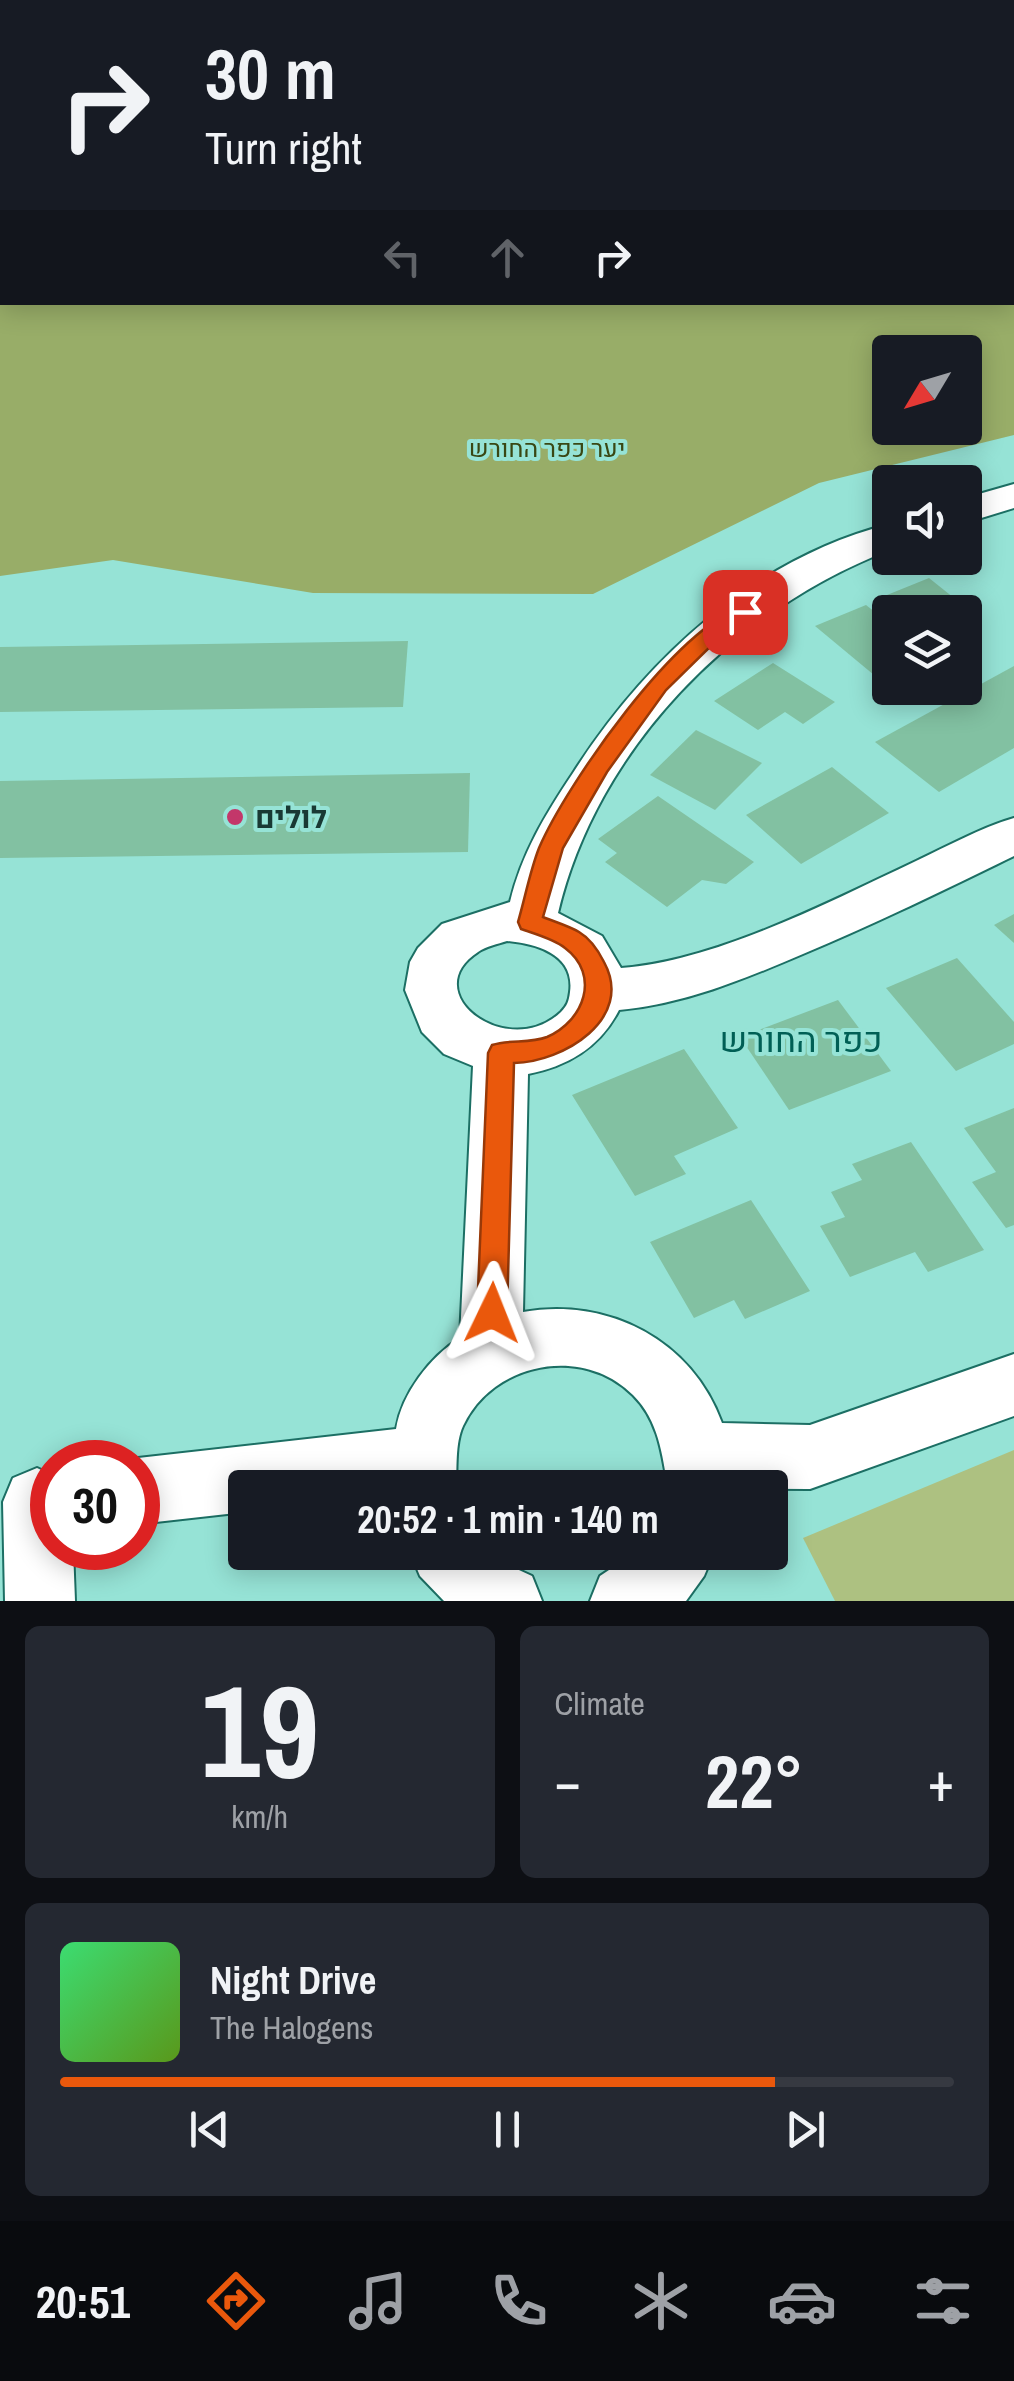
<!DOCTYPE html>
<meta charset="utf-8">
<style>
:root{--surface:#171b24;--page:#242831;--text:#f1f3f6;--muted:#9ea1a6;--line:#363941;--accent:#ea580c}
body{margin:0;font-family:"Archivo Narrow",Heebo,sans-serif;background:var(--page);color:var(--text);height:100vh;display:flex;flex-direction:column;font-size:38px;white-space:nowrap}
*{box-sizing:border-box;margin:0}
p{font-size:32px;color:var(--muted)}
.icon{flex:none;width:55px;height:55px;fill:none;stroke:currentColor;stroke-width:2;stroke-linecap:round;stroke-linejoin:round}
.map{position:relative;height:1601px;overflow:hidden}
.details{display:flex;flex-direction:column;gap:25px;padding:25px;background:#0d0f14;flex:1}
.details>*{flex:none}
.guide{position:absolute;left:0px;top:0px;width:1015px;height:305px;box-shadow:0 5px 25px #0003;background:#171b24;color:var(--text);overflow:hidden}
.needle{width:65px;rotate:232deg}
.tools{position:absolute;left:872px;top:335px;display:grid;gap:20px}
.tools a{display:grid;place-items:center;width:110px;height:110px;border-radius:10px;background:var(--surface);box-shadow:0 5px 25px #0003;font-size:50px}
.speed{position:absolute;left:30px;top:1440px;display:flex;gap:20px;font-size:50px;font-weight:700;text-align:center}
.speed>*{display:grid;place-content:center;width:130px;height:130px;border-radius:50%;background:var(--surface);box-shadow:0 5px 25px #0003;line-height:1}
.speed .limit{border:15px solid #d22;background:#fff;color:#111}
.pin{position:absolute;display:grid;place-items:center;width:85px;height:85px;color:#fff;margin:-42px;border-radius:20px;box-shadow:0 5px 15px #0006}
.me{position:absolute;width:110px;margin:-55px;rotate:2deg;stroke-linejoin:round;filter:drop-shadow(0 0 8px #0008)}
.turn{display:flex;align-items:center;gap:35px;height:210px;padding:0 40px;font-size:45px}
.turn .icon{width:130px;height:130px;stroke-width:2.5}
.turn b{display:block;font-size:70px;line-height:85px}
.lanes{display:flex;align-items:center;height:95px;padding:0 40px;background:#0003;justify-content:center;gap:50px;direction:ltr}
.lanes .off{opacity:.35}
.big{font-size:75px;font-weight:800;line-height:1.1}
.details .card{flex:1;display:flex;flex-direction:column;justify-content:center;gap:15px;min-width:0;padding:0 35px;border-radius:15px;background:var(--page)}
.details .dial{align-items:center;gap:0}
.dial b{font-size:130px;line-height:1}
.song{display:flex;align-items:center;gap:30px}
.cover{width:120px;height:120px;border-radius:15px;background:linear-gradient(135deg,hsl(140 70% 55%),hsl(90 70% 35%))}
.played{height:10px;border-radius:5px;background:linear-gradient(90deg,var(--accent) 80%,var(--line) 80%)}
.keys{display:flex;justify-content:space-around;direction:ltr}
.heat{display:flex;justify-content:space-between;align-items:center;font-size:55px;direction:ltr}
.details .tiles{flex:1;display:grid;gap:25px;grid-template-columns:1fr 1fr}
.card:last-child{grid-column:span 2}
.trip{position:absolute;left:228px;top:1470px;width:560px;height:100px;border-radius:10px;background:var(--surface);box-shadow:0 5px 25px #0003;font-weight:800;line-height:100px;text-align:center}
.menu{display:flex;height:160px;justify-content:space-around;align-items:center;background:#090b0e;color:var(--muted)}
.menu .icon{width:70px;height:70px}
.menu .selected{color:var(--accent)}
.menu b{font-size:45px;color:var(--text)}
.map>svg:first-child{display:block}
</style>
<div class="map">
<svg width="1014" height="1601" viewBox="0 0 1014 1601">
<rect width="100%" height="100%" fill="#96e3d6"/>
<!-- green -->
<polygon fill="#adc181" points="1014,1450 1014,1601 835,1601 803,1538"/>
<!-- forest -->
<path fill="#98ad68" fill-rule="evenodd" d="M 0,0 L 1014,0 L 1014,435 L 819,483 L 593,594 L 313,593 L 113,560 L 0,576 ZM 2,2 L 1012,2 L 1012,302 L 2,302 ZM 890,352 L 965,352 L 965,428 L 890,428 Z"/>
<!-- building -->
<g fill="#82c1a2">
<polygon points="929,578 979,618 965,624 965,612 900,612 882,597"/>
<polygon points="866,605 890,624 890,668 874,675 815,626"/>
<polygon points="408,641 403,707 0,712 0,647"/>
<polygon points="773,663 835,702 803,724 785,712 758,730 714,701"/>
<polygon points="1014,666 1014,748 939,792 875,742"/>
<polygon points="696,730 762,763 715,810 650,775"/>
<polygon points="832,767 889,813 801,864 746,815"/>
<polygon points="470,773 468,852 0,858 0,781"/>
<polygon points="658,796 754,862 726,884 702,880 667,907 605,862 617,853 598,839"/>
<polygon points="1014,914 1014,943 994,925"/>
<polygon points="957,958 1014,1022 1014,1044 956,1071 886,988"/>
<polygon points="838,1000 891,1071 789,1110 740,1037"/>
<polygon points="684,1049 738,1128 674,1156 686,1174 635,1196 572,1095"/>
<polygon points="1014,1108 1014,1225 1006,1228 972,1182 996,1172 964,1128"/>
<polygon points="911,1142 984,1250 928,1272 915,1252 850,1277 820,1226 845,1217 831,1192 862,1180 852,1164"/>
<polygon points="751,1200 810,1291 745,1319 734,1300 694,1318 650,1242"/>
</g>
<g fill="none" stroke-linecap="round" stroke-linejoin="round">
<!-- street casing -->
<g stroke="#1c6f64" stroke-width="4">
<g id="street">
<polygon points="1014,484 1014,508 965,523 965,498"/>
<path d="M 890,524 L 890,550 C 734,610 597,748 558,913 L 602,936 L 621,968 C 716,961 829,902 916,861 C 948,846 980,828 1014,818 L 1014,856 C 944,890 875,924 803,954 C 742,980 684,1004 619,1010 C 600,1047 569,1066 528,1074 L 523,1312 C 608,1297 692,1340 722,1423 L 810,1425 L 1014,1354 L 1014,1416 L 810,1489 L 668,1488 C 662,1454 659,1421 633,1395 C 582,1344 492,1363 463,1426 C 455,1443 457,1469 456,1488 L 245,1488 L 245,1512 L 138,1524 L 138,1462 L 126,1462 L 138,1458 L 396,1429 C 402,1393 430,1357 460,1338 L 473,1066 L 444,1054 L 422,1032 L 405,990 L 410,962 L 418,948 L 442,924 L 510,902 C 522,853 545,815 573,773 C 646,659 755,558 890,524 ZM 507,941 C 538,944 575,955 570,992 C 569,1001 567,1006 561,1012 C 508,1062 415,993 478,952 C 486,946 498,944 507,941 Z"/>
<polygon points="37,1468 52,1475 52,1548 73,1548 75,1601 5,1601 3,1502 13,1478"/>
<polygon points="410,1552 494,1552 506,1564 532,1576 542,1601 444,1601 420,1576"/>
<polygon points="636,1552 714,1552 704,1576 686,1601 590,1601 600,1576"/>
</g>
</g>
<!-- street -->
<use href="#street" fill="#fff" fill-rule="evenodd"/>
</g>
<!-- route -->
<path fill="#ea580c" stroke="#983908" stroke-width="2.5" d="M 745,606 L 752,608 L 752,616 L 720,637 L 666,690 L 607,772 L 563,848 L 543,917 C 555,922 569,926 579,932 C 591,939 598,950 604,962 C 635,1019 563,1062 514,1063 L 507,1313 L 502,1323 L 492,1327 L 482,1323 L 477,1313 L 488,1053 L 492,1045 C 510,1039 529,1044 547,1037 C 584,1021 601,975 565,948 C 554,939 535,934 521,929 L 518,922 C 525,898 530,871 539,848 C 566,785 678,624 745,606 Z"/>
<!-- markers -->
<circle fill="#c3376a" stroke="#96e3d6" stroke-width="4" cx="235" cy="817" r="10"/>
<g text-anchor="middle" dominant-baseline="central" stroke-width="8" stroke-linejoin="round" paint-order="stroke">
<!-- far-park labels -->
<g font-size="25" fill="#394713" stroke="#96e3d6">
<text x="547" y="448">יער כפר החורש</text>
</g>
<!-- poi labels -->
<g font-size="30" font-weight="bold" fill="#193934" stroke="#96e3d6" text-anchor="start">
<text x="255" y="817">לולים</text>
</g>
<!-- quarter labels -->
<g font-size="35" fill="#005f55" stroke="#96e3d6">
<text x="801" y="1039">כפר החורש</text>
</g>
</g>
</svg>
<div class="tools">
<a><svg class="needle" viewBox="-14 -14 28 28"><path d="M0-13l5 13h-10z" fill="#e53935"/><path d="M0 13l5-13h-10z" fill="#9ea1a6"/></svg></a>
<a><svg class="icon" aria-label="sound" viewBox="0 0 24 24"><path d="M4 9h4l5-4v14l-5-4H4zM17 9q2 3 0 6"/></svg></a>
<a><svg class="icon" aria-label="layers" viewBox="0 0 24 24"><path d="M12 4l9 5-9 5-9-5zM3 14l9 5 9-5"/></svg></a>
</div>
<div class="speed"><div class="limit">30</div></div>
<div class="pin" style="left:745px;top:612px;background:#d93025"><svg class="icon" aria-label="arrive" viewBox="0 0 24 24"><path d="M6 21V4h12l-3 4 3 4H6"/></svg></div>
<svg class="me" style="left:492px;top:1313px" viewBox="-20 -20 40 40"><path d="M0-17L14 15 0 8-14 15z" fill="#ea580c" stroke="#fff" stroke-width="4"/></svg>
<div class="trip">20:52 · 1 min · 140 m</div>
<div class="guide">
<div class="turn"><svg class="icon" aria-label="right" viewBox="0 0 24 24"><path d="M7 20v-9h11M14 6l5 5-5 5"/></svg><div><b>30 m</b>Turn right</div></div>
<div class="lanes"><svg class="icon off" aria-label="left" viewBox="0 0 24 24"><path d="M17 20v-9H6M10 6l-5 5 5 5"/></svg><svg class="icon off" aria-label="ahead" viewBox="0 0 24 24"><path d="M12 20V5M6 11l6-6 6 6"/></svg><svg class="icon" aria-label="right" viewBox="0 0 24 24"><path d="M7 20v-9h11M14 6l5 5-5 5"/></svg></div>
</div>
</div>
<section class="details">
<div class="tiles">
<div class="card dial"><b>19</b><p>km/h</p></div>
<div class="card"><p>Climate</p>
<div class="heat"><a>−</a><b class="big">22°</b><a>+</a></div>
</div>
<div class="card">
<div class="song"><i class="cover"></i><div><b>Night Drive</b><p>The Halogens</p></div></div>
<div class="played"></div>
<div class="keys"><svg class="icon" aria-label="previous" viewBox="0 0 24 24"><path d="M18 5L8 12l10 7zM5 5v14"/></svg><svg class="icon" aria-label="pause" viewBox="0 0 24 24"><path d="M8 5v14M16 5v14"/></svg><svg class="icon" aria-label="next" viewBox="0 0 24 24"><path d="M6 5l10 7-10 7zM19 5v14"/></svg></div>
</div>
</div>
</section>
<nav class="menu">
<b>20:51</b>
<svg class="icon selected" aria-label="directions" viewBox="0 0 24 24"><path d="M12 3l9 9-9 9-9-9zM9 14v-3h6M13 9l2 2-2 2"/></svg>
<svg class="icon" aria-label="music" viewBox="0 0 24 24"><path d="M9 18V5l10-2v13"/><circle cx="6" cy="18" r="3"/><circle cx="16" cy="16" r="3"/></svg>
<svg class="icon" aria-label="phone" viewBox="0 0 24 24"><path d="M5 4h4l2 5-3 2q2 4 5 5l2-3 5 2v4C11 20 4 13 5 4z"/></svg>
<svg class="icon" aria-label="climate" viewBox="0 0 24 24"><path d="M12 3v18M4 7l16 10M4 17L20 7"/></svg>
<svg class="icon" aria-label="car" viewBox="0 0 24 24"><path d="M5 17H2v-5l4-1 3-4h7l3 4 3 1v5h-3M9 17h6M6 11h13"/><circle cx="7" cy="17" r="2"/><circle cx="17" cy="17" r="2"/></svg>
<svg class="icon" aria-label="filters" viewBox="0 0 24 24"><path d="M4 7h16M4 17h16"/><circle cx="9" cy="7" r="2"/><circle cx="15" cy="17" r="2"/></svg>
</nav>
